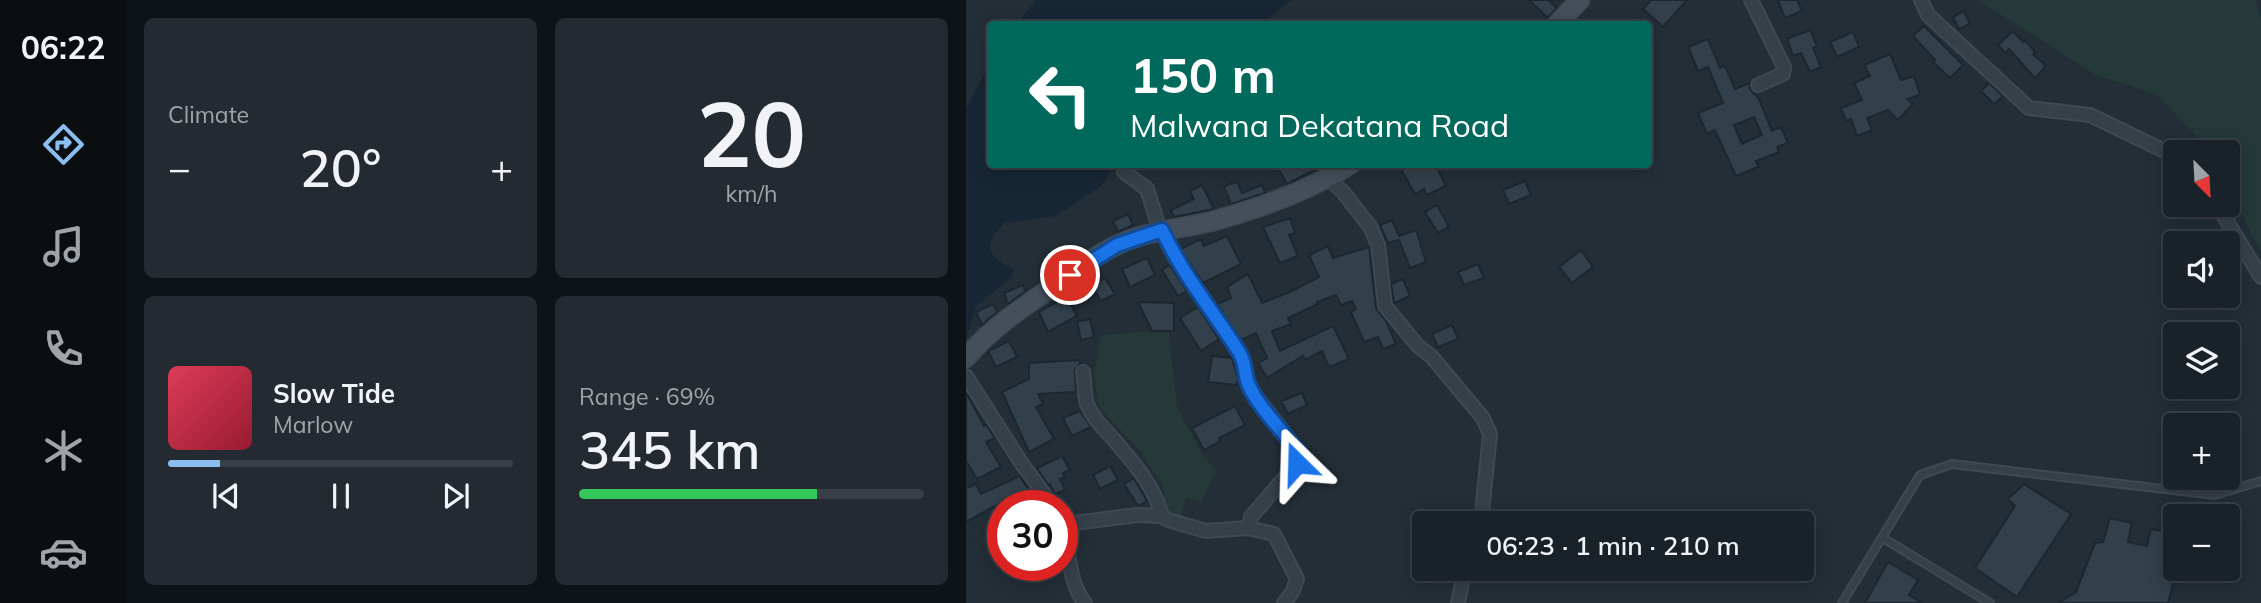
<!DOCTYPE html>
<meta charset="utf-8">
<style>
:root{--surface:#1a2229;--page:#232a31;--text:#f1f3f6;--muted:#9fa4a8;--line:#383f46;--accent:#8abef0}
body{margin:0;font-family:Mulish,sans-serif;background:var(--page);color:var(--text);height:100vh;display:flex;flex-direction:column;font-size:26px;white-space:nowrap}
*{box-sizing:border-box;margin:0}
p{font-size:23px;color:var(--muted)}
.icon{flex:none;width:38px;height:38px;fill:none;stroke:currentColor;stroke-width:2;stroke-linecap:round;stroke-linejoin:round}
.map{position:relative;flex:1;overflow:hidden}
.details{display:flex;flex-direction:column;gap:18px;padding:18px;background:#0e1317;width:840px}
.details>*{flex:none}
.guide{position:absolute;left:21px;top:21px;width:665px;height:147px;border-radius:7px;box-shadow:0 4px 18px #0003,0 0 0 2px var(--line);background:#00695c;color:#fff;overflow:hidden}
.needle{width:46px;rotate:156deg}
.tools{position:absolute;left:1197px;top:140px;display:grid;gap:14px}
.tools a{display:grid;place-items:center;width:77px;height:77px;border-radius:7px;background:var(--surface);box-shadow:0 4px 18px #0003,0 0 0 2px var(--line);font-size:35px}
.speed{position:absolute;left:21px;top:490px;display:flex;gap:14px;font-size:35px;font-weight:700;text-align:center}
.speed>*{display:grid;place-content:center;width:91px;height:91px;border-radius:50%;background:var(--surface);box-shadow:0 4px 18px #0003,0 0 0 2px var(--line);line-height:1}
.speed .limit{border:10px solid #d22;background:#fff;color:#111}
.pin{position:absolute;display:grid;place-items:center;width:60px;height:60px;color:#fff;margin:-30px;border:4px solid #fff;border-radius:50%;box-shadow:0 2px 7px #0007}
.me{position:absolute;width:77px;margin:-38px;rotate:338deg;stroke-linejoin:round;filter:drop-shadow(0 0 5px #0008)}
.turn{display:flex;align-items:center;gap:24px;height:147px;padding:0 28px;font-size:32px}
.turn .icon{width:91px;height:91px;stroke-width:2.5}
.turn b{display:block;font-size:49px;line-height:60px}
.big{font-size:52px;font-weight:600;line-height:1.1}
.details .tile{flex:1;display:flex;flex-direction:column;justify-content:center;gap:10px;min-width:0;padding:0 24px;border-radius:10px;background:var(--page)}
.details .dial{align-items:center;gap:0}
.dial b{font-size:91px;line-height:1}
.song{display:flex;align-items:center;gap:21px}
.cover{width:84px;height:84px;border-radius:10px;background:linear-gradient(135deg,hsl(350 70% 55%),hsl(350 70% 35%))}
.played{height:7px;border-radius:4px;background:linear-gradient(90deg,var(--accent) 15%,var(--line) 15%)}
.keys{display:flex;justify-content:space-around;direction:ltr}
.heat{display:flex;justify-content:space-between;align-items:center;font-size:38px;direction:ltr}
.charge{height:10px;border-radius:5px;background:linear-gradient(90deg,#34c759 69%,var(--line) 0)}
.details .tiles{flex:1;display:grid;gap:18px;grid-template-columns:repeat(2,1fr)}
.trip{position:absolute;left:446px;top:511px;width:402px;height:70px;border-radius:7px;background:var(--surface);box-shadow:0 4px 18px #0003,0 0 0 2px var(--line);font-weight:600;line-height:70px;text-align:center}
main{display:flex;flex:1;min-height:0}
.dock{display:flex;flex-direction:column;width:126px;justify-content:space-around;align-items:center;background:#0a0e10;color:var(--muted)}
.dock .icon{width:49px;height:49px}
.dock .current{color:var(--accent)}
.dock b{font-size:32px;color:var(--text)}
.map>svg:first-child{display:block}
</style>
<main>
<nav class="dock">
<b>06:22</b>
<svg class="icon current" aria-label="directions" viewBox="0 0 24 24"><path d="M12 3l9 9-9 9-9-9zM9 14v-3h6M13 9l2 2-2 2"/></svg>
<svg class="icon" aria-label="music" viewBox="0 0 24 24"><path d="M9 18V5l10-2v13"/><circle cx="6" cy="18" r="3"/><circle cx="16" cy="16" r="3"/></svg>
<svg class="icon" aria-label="phone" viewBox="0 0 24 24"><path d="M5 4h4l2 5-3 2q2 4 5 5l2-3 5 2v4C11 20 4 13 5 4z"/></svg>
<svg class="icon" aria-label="climate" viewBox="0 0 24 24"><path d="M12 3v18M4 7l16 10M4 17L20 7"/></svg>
<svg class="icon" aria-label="car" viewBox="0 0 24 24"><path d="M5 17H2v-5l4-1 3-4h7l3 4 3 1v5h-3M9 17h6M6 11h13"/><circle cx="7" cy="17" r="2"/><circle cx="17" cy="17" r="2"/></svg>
</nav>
<section class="details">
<div class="tiles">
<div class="tile"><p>Climate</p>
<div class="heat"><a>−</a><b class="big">20°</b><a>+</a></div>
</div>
<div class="tile dial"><b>20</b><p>km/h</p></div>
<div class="tile">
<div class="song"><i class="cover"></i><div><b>Slow Tide</b><p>Marlow</p></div></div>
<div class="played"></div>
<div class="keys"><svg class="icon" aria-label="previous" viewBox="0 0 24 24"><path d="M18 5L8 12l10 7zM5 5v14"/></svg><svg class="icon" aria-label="pause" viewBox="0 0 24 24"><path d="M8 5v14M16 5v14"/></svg><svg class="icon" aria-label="next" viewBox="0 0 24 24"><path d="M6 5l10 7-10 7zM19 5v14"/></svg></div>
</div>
<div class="tile"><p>Range · 69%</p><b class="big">345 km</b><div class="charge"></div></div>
</div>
</section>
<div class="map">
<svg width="1295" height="603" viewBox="0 0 1295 603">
<rect width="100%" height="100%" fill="#232e37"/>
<!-- green -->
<g fill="#243938">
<polygon points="1012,0 1290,0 1295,19 1295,251 1282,228 1262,181 1262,152 1246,152 1190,94 1130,75"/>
<path d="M 174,332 L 203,333 L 211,407 L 236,454 L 251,472 C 242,480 242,493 235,502 L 220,498 L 215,517 L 199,510 L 197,486 L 171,447 L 137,412 L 132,404 L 128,377 L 135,335 Z"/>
</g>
<!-- water -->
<g fill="#172634">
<polygon points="70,0 326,0 294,24 51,24"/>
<path d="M 24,64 L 24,164 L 149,165 L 136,185 L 90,216 L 38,223 C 34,228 27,235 25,242 C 20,256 39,266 49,270 L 41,281 L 10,306 L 0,340 L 0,108 Z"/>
</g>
<!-- building -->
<g fill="#32404b" stroke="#1d272f" stroke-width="2" fill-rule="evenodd">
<polygon points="563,0 582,0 591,8 582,18"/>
<polygon points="685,0 721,0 697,27 677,9"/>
<polygon points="812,0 831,0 836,11 819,18"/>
<polygon points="998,11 1004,24 993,29 987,17"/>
<polygon points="958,26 997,65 984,78 967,62 969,60 947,36"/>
<polygon points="844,30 851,46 847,48 855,67 844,72 835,53 827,56 821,39"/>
<polygon points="1047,31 1057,42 1059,40 1069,52 1067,54 1080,66 1069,78 1043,49 1039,53 1032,45"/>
<polygon points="887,32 893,47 871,57 864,42"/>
<path d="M 742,39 L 754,68 L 759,66 L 769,89 L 784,83 L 784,89 L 793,99 L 806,131 L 815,127 L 822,143 L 811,147 L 813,152 L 790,161 L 792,167 L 770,176 L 749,130 L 741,134 L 732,113 L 757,103 L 742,67 L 732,71 L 722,47 ZM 788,117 L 796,135 L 776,144 L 768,125 Z"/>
<polygon points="924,54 935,80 948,76 954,95 941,99 947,104 932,120 922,110 901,118 906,130 891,136 885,119 880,121 875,108 896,100 888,83 904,76 898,65"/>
<polygon points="1023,83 1037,96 1028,104 1015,91"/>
<polygon points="310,164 360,164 321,184"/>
<polygon points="432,164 469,164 480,186 461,195 458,189 449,194"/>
<polygon points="559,181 565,195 543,204 537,190"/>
<polygon points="271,182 276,193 296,185 299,193 265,204 258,186"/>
<polygon points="236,185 248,209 208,217 205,210 228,199 224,191"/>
<polygon points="471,205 483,227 472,233 459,212"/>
<polygon points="162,214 167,225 152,232 147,221"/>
<polygon points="324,218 329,233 323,235 332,256 314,263 297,227"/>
<polygon points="426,220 433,236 450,230 460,262 444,268 433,240 422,243 414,225"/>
<polygon points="261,236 275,264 237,283 214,249 235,239 238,246"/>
<polygon points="362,246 367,258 403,247 410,308 420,321 430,344 417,349 412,337 398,342 385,312 390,309 386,301 375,305 370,295 351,302 352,304 322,318 325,324 306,331 314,351 367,326 383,359 363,367 356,351 339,360 337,356 301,378 292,363 301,358 290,333 275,340 251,304 265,298 261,287 282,274 296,303 326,291 353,277 343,255"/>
<polygon points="615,250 627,267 606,283 593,267"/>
<polygon points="181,258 189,275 164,287 156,269"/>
<polygon points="512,264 518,278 498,285 492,272"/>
<polygon points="204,265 221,291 212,296 196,270"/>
<polygon points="139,278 149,294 135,301 126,286"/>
<polygon points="437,279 444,296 428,303 425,284"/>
<polygon points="57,285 60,291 42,304 38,293"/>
<polygon points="100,297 111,316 82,332 73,312"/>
<polygon points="172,302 208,303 208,331 186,331"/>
<polygon points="27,304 31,312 16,325 10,312"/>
<polygon points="232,307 253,339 235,351 214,318"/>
<polygon points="124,319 128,337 115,340 111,322"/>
<polygon points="486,325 492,339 472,347 466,334"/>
<polygon points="43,341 51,357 30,367 22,351"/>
<polygon points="246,356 266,358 272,378 271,385 242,382"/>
<polygon points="114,360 114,364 109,370 110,392 72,394 77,404 70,407 88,439 63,452 36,392 63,379 63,363"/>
<polygon points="0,392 18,426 21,425 29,438 20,442 35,467 11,479 0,461"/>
<polygon points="336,393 341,405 322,414 315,401"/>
<polygon points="269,406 279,425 253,438 254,441 238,450 226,428"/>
<polygon points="114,411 125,427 106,436 97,418"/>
<polygon points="96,456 104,470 97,473 99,477 94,479 99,490 89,494 84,484 82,485 71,468"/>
<polygon points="144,466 152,480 134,489 127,475"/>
<polygon points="54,476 72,506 49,506 46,500 40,504 38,501 0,522 0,488 10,484 15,494"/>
<polygon points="168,478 181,501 172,506 158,484"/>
<polygon points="1058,484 1105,514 1051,597 1009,568 1049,506 1042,499"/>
<polygon points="1144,518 1166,523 1162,542 1181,546 1185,529 1203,532 1200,543 1209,547 1211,569 1202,603 1093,603 1110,592 1129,543 1137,542"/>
<polygon points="922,562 952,580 943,595 956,603 899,603"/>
</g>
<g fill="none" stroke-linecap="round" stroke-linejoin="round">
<!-- lane casing -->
<g stroke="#3f4951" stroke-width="10">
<g id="lane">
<polyline points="917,538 1024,603"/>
<polyline points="876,603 954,475 986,464 1249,495 1295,481"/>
</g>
</g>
<!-- street casing -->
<g stroke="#3f4951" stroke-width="16">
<g id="street">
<polyline points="785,0 818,67 817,74 792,85"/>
<polyline points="955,0 962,15 1063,108 1124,115 1209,156"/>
<polyline points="158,172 181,189 192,224 208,256 275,355 282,383 289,395 333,452 331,463 285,517 282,528"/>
<polyline points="362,178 377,192 405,228 412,245 419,306 452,346 466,357 517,418 524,434 515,523"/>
<polyline points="1251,205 1295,277"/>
<path d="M 117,372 C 119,382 118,394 121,404 C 128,422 143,432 154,447 C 171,466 190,491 196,516"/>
<polyline points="0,376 56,464 87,506"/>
<path d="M 96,519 C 103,527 100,536 101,545 C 103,563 107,590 119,603"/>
<polyline points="100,524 171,515 196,516 202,520 240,531 282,528 308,534 331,579 327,591 318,603"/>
<polyline points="492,603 499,569"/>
</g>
</g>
<!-- secondary casing -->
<g stroke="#3f4951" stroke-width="21">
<g id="secondary">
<polyline points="591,24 614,0"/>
<path d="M 0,358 C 26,326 62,304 95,281 C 118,265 142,246 169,238 C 194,229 221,228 247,221 C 295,208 343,191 385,164"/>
</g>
</g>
<!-- lane -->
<use href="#lane" stroke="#364048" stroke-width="6"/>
<!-- street -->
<use href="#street" stroke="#364048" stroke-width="12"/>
<!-- secondary -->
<use href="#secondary" stroke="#444f5b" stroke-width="18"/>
</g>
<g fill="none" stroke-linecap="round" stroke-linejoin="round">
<!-- route casing -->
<g stroke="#114b97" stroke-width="18">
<path id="route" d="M 104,275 L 151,245 L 196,230 C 217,275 247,311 273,352 C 280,362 278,373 282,383 C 289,403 319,434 333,452 L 331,463"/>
</g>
<!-- route -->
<use href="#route" stroke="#1a73e8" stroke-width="12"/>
</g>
</svg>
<div class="tools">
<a><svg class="needle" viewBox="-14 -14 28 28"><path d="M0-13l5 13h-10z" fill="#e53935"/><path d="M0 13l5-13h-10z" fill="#9fa4a8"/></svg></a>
<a><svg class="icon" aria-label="sound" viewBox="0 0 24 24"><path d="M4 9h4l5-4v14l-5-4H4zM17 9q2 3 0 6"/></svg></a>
<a><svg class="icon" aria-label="layers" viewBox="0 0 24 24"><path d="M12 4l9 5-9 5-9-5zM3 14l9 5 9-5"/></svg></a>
<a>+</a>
<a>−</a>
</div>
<div class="speed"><div class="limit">30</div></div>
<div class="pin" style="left:104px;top:275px;background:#d93025"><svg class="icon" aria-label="arrive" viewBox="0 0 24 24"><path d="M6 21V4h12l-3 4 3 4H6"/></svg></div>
<svg class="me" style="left:331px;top:463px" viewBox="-20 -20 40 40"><path d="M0-17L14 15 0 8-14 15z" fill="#1a73e8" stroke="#fff" stroke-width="4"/></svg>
<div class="trip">06:23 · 1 min · 210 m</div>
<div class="guide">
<div class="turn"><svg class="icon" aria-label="left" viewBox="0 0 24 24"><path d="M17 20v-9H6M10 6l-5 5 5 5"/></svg><div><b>150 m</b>Malwana Dekatana Road</div></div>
</div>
</div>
</main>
